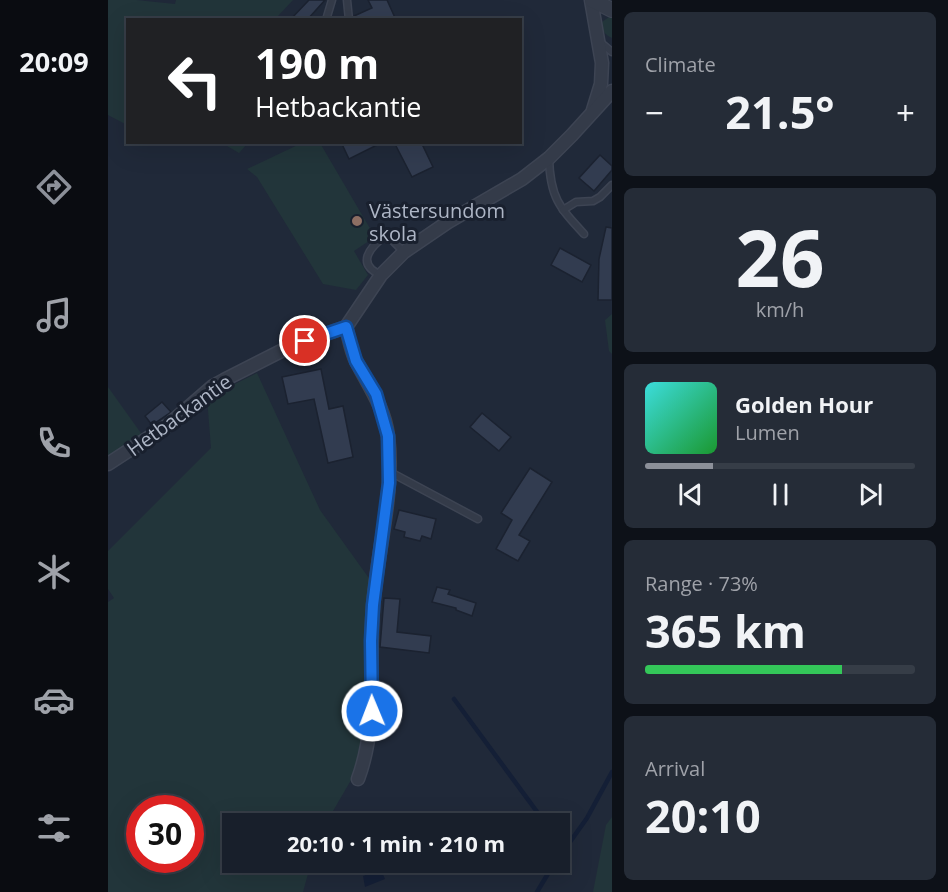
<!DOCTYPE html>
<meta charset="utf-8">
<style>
:root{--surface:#181f2b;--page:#252c37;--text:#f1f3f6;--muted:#9fa2a9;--line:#363d47;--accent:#8c9099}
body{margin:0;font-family:"Open Sans",sans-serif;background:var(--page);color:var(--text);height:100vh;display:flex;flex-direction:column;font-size:22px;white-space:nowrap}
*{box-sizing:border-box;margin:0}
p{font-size:20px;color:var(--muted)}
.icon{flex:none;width:33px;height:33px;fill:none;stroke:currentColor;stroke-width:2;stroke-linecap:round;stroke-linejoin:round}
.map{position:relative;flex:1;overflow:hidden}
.panel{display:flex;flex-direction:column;gap:12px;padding:12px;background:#0d1118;width:336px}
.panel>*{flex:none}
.guide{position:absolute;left:18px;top:18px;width:396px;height:126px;border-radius:0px;box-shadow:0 6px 24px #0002,0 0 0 2px var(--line);background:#202124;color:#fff;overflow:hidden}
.speed{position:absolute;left:18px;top:795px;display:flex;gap:12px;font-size:30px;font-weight:700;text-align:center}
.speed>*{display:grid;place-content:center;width:78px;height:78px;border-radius:50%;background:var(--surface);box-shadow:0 6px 24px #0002,0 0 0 2px var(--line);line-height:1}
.speed .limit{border:9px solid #d22;background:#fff;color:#111}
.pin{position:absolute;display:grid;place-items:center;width:51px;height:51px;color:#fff;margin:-26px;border:3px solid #fff;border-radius:50%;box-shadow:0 2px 6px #0007}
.me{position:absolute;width:66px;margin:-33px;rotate:359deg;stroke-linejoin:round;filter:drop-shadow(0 0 4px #0008)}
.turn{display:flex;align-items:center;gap:21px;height:126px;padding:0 30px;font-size:27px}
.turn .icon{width:78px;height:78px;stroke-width:2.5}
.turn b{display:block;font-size:42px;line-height:51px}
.big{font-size:45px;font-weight:700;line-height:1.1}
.panel .tile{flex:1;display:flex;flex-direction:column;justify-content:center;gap:9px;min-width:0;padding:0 21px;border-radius:9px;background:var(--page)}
.panel .dial{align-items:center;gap:0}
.dial b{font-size:78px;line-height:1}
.song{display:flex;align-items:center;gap:18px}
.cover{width:72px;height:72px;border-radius:9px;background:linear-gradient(135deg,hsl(180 70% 55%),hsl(130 70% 35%))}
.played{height:6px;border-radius:3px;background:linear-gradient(90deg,var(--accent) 25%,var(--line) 25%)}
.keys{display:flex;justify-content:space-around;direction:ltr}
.heat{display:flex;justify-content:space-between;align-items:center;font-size:33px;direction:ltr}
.charge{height:9px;border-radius:4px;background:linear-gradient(90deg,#34c759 73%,var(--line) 0)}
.trip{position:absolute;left:114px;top:813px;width:348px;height:60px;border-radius:0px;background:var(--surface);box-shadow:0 6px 24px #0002,0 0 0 2px var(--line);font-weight:700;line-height:60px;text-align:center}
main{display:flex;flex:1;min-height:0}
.tab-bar{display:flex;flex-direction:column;width:108px;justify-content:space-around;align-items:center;background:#0a0c11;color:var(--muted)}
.tab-bar .icon{width:42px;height:42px}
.tab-bar .selected{color:var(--accent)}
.tab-bar b{font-size:27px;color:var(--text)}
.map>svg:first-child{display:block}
</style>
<main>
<nav class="tab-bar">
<b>20:09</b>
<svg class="icon selected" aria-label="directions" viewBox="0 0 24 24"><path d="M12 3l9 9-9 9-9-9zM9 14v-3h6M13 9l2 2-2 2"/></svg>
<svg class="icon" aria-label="music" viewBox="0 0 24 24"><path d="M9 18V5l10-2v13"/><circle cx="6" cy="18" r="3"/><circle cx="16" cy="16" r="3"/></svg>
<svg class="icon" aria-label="phone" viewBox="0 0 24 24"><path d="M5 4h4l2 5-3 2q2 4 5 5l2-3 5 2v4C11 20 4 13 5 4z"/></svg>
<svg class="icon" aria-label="climate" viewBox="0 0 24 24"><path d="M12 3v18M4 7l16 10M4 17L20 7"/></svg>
<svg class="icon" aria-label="car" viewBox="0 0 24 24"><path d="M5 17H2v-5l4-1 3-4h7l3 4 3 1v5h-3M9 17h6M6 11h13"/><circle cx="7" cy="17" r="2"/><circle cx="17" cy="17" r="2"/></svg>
<svg class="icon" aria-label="filters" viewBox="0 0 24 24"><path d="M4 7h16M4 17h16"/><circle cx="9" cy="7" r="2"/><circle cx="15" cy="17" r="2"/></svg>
</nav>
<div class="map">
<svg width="504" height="892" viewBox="0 0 504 892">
<rect width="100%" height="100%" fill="#202939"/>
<!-- green -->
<g fill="#22353a" fill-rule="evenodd">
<polygon points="0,0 28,0 67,4 68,0 185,0 170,16 171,19 20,20 19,125 0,115"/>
<path d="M 501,17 L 504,18 L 504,38 C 497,35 492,29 494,22 Z"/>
<polygon points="114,143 140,143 131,153"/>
<polygon points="194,143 212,143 267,237 246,251 260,275 248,290 215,284 149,177 139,169"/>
<polygon points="504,314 504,354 501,351 497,320"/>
<path d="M 149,373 L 212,510 L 263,581 L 257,640 L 256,741 L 246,775 L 218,823 L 124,824 L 124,862 L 203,863 L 195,892 L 0,892 L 0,602 L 6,598 L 0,589 L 0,551 L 103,448 L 99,398 ZM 32,808 L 82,808 L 82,860 L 32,860 Z"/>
<polygon points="0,387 35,436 0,456"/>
<polygon points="504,817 504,892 485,892 498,825"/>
</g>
<!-- water -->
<polygon fill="#141f36" points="271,870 273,870 277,879 257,887 255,876"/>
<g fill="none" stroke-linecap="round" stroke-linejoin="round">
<!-- stream -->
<g stroke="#141f36" stroke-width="4.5">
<polyline points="346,699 438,824"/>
<polyline points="452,856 479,818 504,772"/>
<polyline points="429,892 447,862"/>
</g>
</g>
<!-- building -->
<g fill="#323c50" stroke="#1b2230" stroke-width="1.5">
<polygon points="201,0 217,0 199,20 182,20"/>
<polygon points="260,0 279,0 288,20 246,20 246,16 264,8"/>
<polygon points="233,142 275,142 241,159"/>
<polygon points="286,142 313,142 325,167 304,177"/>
<polygon points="492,155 504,166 504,170 486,191 471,178"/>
<polygon points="498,227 504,228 504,300 490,300 491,259"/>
<polygon points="452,248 483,265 474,282 443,265"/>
<polygon points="213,369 221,409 235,406 245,457 220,463 206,399 180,404 174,377"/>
<polygon points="54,402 63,412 44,425 37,416"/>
<polygon points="374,413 403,437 391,451 362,427"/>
<polygon points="422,468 444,482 411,535 422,541 410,561 388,549 404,520 393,513"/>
<polygon points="291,510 328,519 323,539 314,536 312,541 296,537 297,532 286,529"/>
<polygon points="329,587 342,590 340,594 368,603 364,616 348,610 348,608 324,602"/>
<polygon points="276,598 292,599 289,632 323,636 321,653 272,647"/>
</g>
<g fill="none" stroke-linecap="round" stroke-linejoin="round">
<!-- service casing -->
<g stroke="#3d4453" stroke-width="9">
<g id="service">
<polyline points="239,0 241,20"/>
<polyline points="218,20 224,0"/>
<polyline points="492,42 504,52"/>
<path d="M 441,158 C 442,197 451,207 476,234"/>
<polyline points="455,210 468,202 485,201 492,197 504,185"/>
<path d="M 273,275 C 248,264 261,248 277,236 L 283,239 L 296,252"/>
<polyline points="282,472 370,519"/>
</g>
</g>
<!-- minor casing -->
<g stroke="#3d4453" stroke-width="15">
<g id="minor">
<polyline points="483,0 494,63 493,84 485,110"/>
<path d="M 238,327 C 241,338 243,351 248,361 C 261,387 276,406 280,436 C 287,494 269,550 265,608 C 260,667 271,722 250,779"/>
<polyline points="0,464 60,425 105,386 116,380 183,346 238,327 273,275 296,252 340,222 414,179 441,158 464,135 504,91"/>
</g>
</g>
<!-- tertiary casing -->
<g stroke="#3d4453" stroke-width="16">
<polyline id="tertiary" points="484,0 504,10"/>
</g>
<!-- service -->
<use href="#service" stroke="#343b49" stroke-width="6"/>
<!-- minor -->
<use href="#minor" stroke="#343b49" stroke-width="12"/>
<!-- tertiary -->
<use href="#tertiary" stroke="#343b49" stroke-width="14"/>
</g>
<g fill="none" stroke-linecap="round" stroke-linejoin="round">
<!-- route casing -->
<g stroke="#114b97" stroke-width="15">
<polyline id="route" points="197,341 238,327 248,361 268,394 280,436 281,483 265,605 263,641 264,711"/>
</g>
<!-- route -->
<use href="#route" stroke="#1a73e8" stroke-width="10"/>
</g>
<!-- markers -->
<circle fill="#8d6e63" stroke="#19202e" stroke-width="2" cx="249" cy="221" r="6"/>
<g text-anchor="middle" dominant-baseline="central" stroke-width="6" stroke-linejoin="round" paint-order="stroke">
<!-- poi labels -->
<g font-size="20" fill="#aeb6c6" stroke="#19202e" text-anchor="start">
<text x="261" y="210">Västersundom<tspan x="261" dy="23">skola</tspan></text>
</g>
<!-- street labels -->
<g font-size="20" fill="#aeb6c6" stroke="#19202e">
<text transform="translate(71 415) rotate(-36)">Hetbackantie</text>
</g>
</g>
</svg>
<div class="speed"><div class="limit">30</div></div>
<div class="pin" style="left:197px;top:341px;background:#d93025"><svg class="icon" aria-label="arrive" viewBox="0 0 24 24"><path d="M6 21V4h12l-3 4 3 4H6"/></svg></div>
<svg class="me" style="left:264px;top:711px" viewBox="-20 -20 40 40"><circle r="17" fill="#1a73e8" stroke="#fff" stroke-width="3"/><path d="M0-11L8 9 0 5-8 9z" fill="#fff"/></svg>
<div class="trip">20:10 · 1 min · 210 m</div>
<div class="guide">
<div class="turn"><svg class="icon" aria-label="left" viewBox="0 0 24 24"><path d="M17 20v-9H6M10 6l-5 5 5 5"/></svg><div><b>190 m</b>Hetbackantie</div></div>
</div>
</div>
<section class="panel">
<div class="tile"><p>Climate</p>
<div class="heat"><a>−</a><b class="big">21.5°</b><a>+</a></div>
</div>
<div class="tile dial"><b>26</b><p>km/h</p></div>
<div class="tile">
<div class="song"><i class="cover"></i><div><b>Golden Hour</b><p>Lumen</p></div></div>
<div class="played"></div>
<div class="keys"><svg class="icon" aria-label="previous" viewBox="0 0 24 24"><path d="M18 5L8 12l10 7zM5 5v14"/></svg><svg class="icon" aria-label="pause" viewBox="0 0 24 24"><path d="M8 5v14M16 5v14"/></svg><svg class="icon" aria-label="next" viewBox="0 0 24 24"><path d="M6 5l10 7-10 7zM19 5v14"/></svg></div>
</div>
<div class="tile"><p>Range · 73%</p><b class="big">365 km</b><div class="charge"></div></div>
<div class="tile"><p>Arrival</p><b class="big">20:10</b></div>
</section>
</main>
